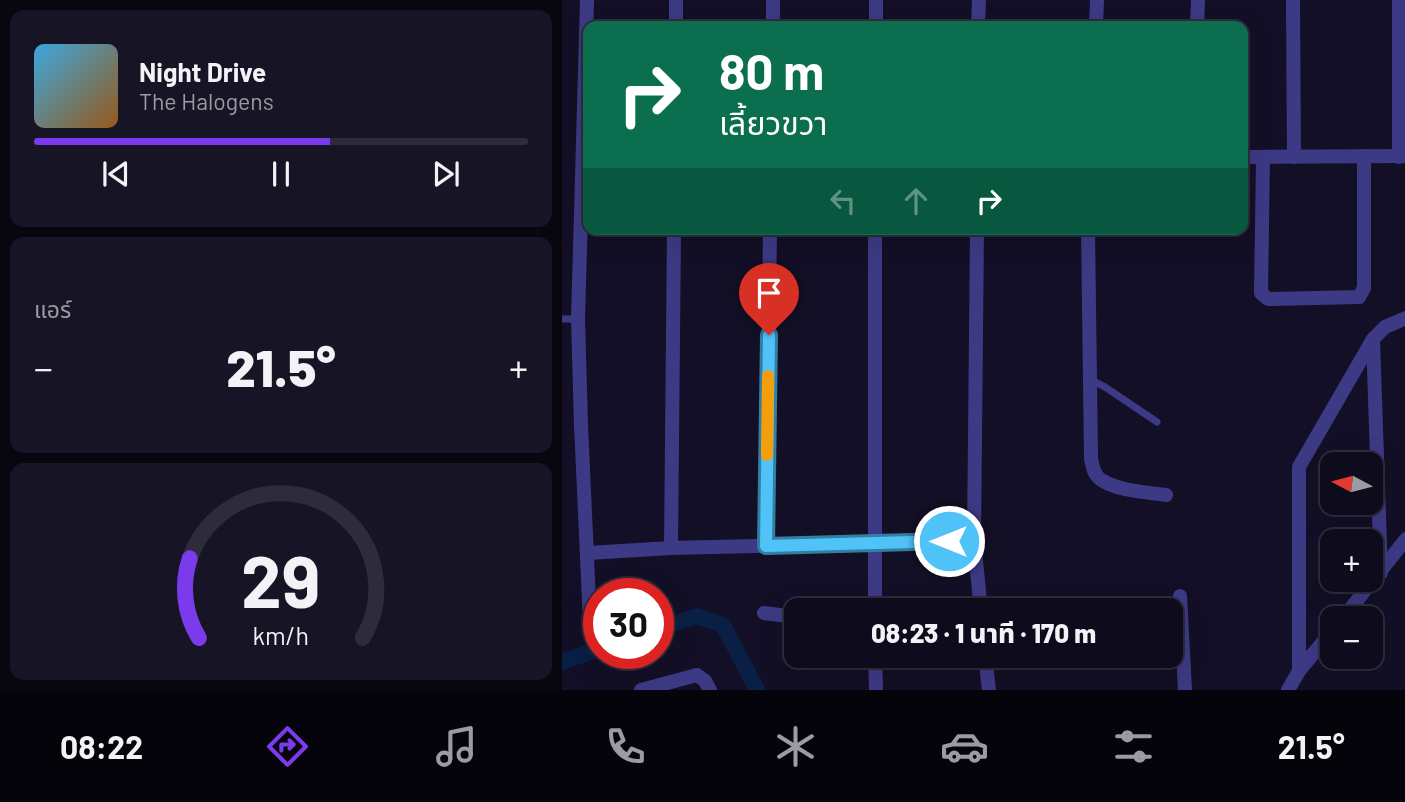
<!DOCTYPE html>
<html lang="th">
<meta charset="utf-8">
<style>
:root{--surface:#0e0b1c;--page:#171425;--text:#f1f3f6;--muted:#9b9ba3;--line:#2e2b3b;--accent:#7c3aed}
body{margin:0;font-family:Barlow,"Noto Sans Thai",sans-serif;background:var(--page);color:var(--text);height:100vh;display:flex;flex-direction:column;font-size:26px;white-space:nowrap}
*{box-sizing:border-box;margin:0}
p{font-size:23px;color:var(--muted)}
.icon{flex:none;width:38px;height:38px;fill:none;stroke:currentColor;stroke-width:2;stroke-linecap:round;stroke-linejoin:round}
.map{position:relative;flex:1;overflow:hidden}
.side{display:flex;flex-direction:column;gap:10px;padding:10px;background:#08060f;width:562px}
.side>*{flex:none}
.top-card{position:absolute;left:21px;top:21px;width:665px;height:214px;border-radius:14px;box-shadow:0 7px 28px #0002,0 0 0 2px var(--line);background:#0b6e4f;color:#fff;overflow:hidden}
.needle{width:46px;rotate:277deg}
.fabs{position:absolute;left:758px;top:452px;display:grid;gap:14px}
.fabs a{display:grid;place-items:center;width:63px;height:63px;border-radius:14px;background:var(--surface);box-shadow:0 7px 28px #0002,0 0 0 2px var(--line);font-size:35px}
.speed{position:absolute;left:21px;top:578px;display:flex;gap:14px;font-size:35px;font-weight:700;text-align:center}
.speed>*{display:grid;place-content:center;width:91px;height:91px;border-radius:50%;background:var(--surface);box-shadow:0 7px 28px #0002,0 0 0 2px var(--line);line-height:1}
.speed .limit{border:10px solid #d22;background:#fff;color:#111}
.pin{position:absolute;display:grid;place-items:center;width:60px;height:60px;color:#fff;margin:-72px -30px;border-radius:50% 50% 50% 0;rotate:-45deg;box-shadow:0 0 7px #0007}
.pin .icon{rotate:45deg}
.me{position:absolute;width:77px;margin:-38px;rotate:270deg;stroke-linejoin:round;filter:drop-shadow(0 0 5px #0008)}
.turn{display:flex;align-items:center;gap:24px;height:147px;padding:0 21px;font-size:32px}
.turn .icon{width:91px;height:91px;stroke-width:2.5}
.turn b{display:block;font-size:49px;line-height:60px}
.lanes{display:flex;align-items:center;height:66px;padding:0 21px;background:#0003;justify-content:center;gap:35px;direction:ltr}
.lanes .off{opacity:.35}
.big{font-size:52px;font-weight:800;line-height:1.1}
.side .widget{flex:1;display:flex;flex-direction:column;justify-content:center;gap:10px;min-width:0;padding:0 24px;border-radius:14px;background:var(--page)}
.side .dial{align-items:center;gap:0}
.dial svg{height:182px;overflow:visible;fill:none;stroke:var(--line);stroke-width:7;stroke-linecap:round;text-anchor:middle}
.dial text{fill:var(--text);stroke:none}
.song{display:flex;align-items:center;gap:21px}
.cover{width:84px;height:84px;border-radius:10px;background:linear-gradient(135deg,hsl(200 70% 55%),hsl(30 70% 35%))}
.played{height:7px;border-radius:4px;background:linear-gradient(90deg,var(--accent) 60%,var(--line) 60%)}
.keys{display:flex;justify-content:space-around;direction:ltr}
.heat{display:flex;justify-content:space-between;align-items:center;font-size:38px;direction:ltr}
.trip{position:absolute;left:222px;top:598px;width:399px;height:70px;border-radius:14px;background:var(--surface);box-shadow:0 7px 28px #0002,0 0 0 2px var(--line);font-weight:800;line-height:70px;text-align:center}
.dock{display:flex;height:112px;justify-content:space-around;align-items:center;background:#06040b;color:var(--muted)}
.dock .icon{width:49px;height:49px}
.dock .on{color:var(--accent)}
.dock b{font-size:32px;color:var(--text)}
main{display:flex;flex:1;min-height:0}
.map>svg:first-child{display:block}
</style>
<main>
<section class="side">
<div class="widget">
<div class="song"><i class="cover"></i><div><b>Night Drive</b><p>The Halogens</p></div></div>
<div class="played"></div>
<div class="keys"><svg class="icon" aria-label="previous" viewBox="0 0 24 24"><path d="M18 5L8 12l10 7zM5 5v14"/></svg><svg class="icon" aria-label="pause" viewBox="0 0 24 24"><path d="M8 5v14M16 5v14"/></svg><svg class="icon" aria-label="next" viewBox="0 0 24 24"><path d="M6 5l10 7-10 7zM19 5v14"/></svg></div>
</div>
<div class="widget"><p>แอร์</p>
<div class="heat"><a>−</a><b class="big">21.5°</b><a>+</a></div>
</div>
<div class="widget dial"><svg viewBox="0 0 100 80">
<path d="M14 69A42 42 0 1 1 86 69"/>
<path d="M14 69A42 42 0 0 1 10 34" stroke="#7c3aed"/>
<text x="50" y="56" font-size="32" font-weight="700">29</text>
<text x="50" y="72" font-size="11">km/h</text>
</svg></div>
</section>
<div class="map">
<svg width="844" height="690" viewBox="0 0 844 690">
<rect width="100%" height="100%" fill="#130f26"/>
<g fill="none" stroke-linecap="round" stroke-linejoin="round">
<!-- canal -->
<g stroke="#0a1f44" stroke-width="16">
<polyline points="96,629 135,616 161,625 195,690"/>
<polyline points="0,662 37,649"/>
</g>
<!-- lane -->
<g stroke="#3d3a85" stroke-width="7">
<polyline points="0,319 15,319"/>
<polyline points="529,380 543,387 595,422"/>
</g>
<!-- street -->
<g stroke="#3d3a85" stroke-width="14">
<polyline points="25,0 16,319 19,425 28,623"/>
<polyline points="731,0 732,157"/>
<polyline points="114,26 114,0"/>
<polyline points="211,26 211,0"/>
<polyline points="314,26 314,0"/>
<polyline points="416,26 417,0"/>
<polyline points="534,26 535,0"/>
<polyline points="635,26 636,0"/>
<polyline points="681,157 844,156"/>
<polyline points="837,157 837,0"/>
<polyline points="701,158 699,293 706,299 797,297 802,288 802,156"/>
<polyline points="415,229 412,541 419,611"/>
<path d="M 526,229 L 529,459 C 531,466 531,474 538,479 C 555,491 584,492 604,495"/>
<polyline points="811,340 819,573"/>
<polyline points="204,546 208,229"/>
<polyline points="109,548 112,229"/>
<polyline points="26,553 109,548 412,541"/>
<polyline points="618,596 623,690"/>
<polyline points="313,611 313,229"/>
<polyline points="202,613 234,617"/>
<polyline points="781,618 844,539"/>
<polyline points="313,656 314,690"/>
<polyline points="423,656 427,690"/>
<polyline points="737,671 737,467 811,339 823,327 844,318"/>
<polyline points="79,690 135,675 143,681 148,690"/>
<polyline points="726,690 737,671 770,631"/>
</g>
</g>
<g fill="none" stroke-linecap="round" stroke-linejoin="round">
<!-- route casing -->
<g stroke="#337fa1" stroke-width="18">
<polyline id="route" points="207,335 204,546 387,541"/>
</g>
<!-- route -->
<use href="#route" stroke="#4fc3f7" stroke-width="12"/>
<!-- slow -->
<polyline stroke="#f59e0b" stroke-width="12" points="205,455 206,376"/>
</g>
</svg>
<div class="fabs">
<a><svg class="needle" viewBox="-14 -14 28 28"><path d="M0-13l5 13h-10z" fill="#e53935"/><path d="M0 13l5-13h-10z" fill="#9b9ba3"/></svg></a>
<a>+</a>
<a>−</a>
</div>
<div class="speed"><div class="limit">30</div></div>
<div class="pin" style="left:207px;top:335px;background:#d93025"><svg class="icon" aria-label="arrive" viewBox="0 0 24 24"><path d="M6 21V4h12l-3 4 3 4H6"/></svg></div>
<svg class="me" style="left:387px;top:541px" viewBox="-20 -20 40 40"><circle r="17" fill="#4fc3f7" stroke="#fff" stroke-width="3"/><path d="M0-11L8 9 0 5-8 9z" fill="#fff"/></svg>
<div class="trip">08:23 · 1 นาที · 170 m</div>
<div class="top-card">
<div class="turn"><svg class="icon" aria-label="right" viewBox="0 0 24 24"><path d="M7 20v-9h11M14 6l5 5-5 5"/></svg><div><b>80 m</b>เลี้ยวขวา</div></div>
<div class="lanes"><svg class="icon off" aria-label="left" viewBox="0 0 24 24"><path d="M17 20v-9H6M10 6l-5 5 5 5"/></svg><svg class="icon off" aria-label="ahead" viewBox="0 0 24 24"><path d="M12 20V5M6 11l6-6 6 6"/></svg><svg class="icon" aria-label="right" viewBox="0 0 24 24"><path d="M7 20v-9h11M14 6l5 5-5 5"/></svg></div>
</div>
</div>
</main>
<nav class="dock">
<b>08:22</b>
<svg class="icon on" aria-label="directions" viewBox="0 0 24 24"><path d="M12 3l9 9-9 9-9-9zM9 14v-3h6M13 9l2 2-2 2"/></svg>
<svg class="icon" aria-label="music" viewBox="0 0 24 24"><path d="M9 18V5l10-2v13"/><circle cx="6" cy="18" r="3"/><circle cx="16" cy="16" r="3"/></svg>
<svg class="icon" aria-label="phone" viewBox="0 0 24 24"><path d="M5 4h4l2 5-3 2q2 4 5 5l2-3 5 2v4C11 20 4 13 5 4z"/></svg>
<svg class="icon" aria-label="climate" viewBox="0 0 24 24"><path d="M12 3v18M4 7l16 10M4 17L20 7"/></svg>
<svg class="icon" aria-label="car" viewBox="0 0 24 24"><path d="M5 17H2v-5l4-1 3-4h7l3 4 3 1v5h-3M9 17h6M6 11h13"/><circle cx="7" cy="17" r="2"/><circle cx="17" cy="17" r="2"/></svg>
<svg class="icon" aria-label="filters" viewBox="0 0 24 24"><path d="M4 7h16M4 17h16"/><circle cx="9" cy="7" r="2"/><circle cx="15" cy="17" r="2"/></svg>
<b>21.5°</b>
</nav>
